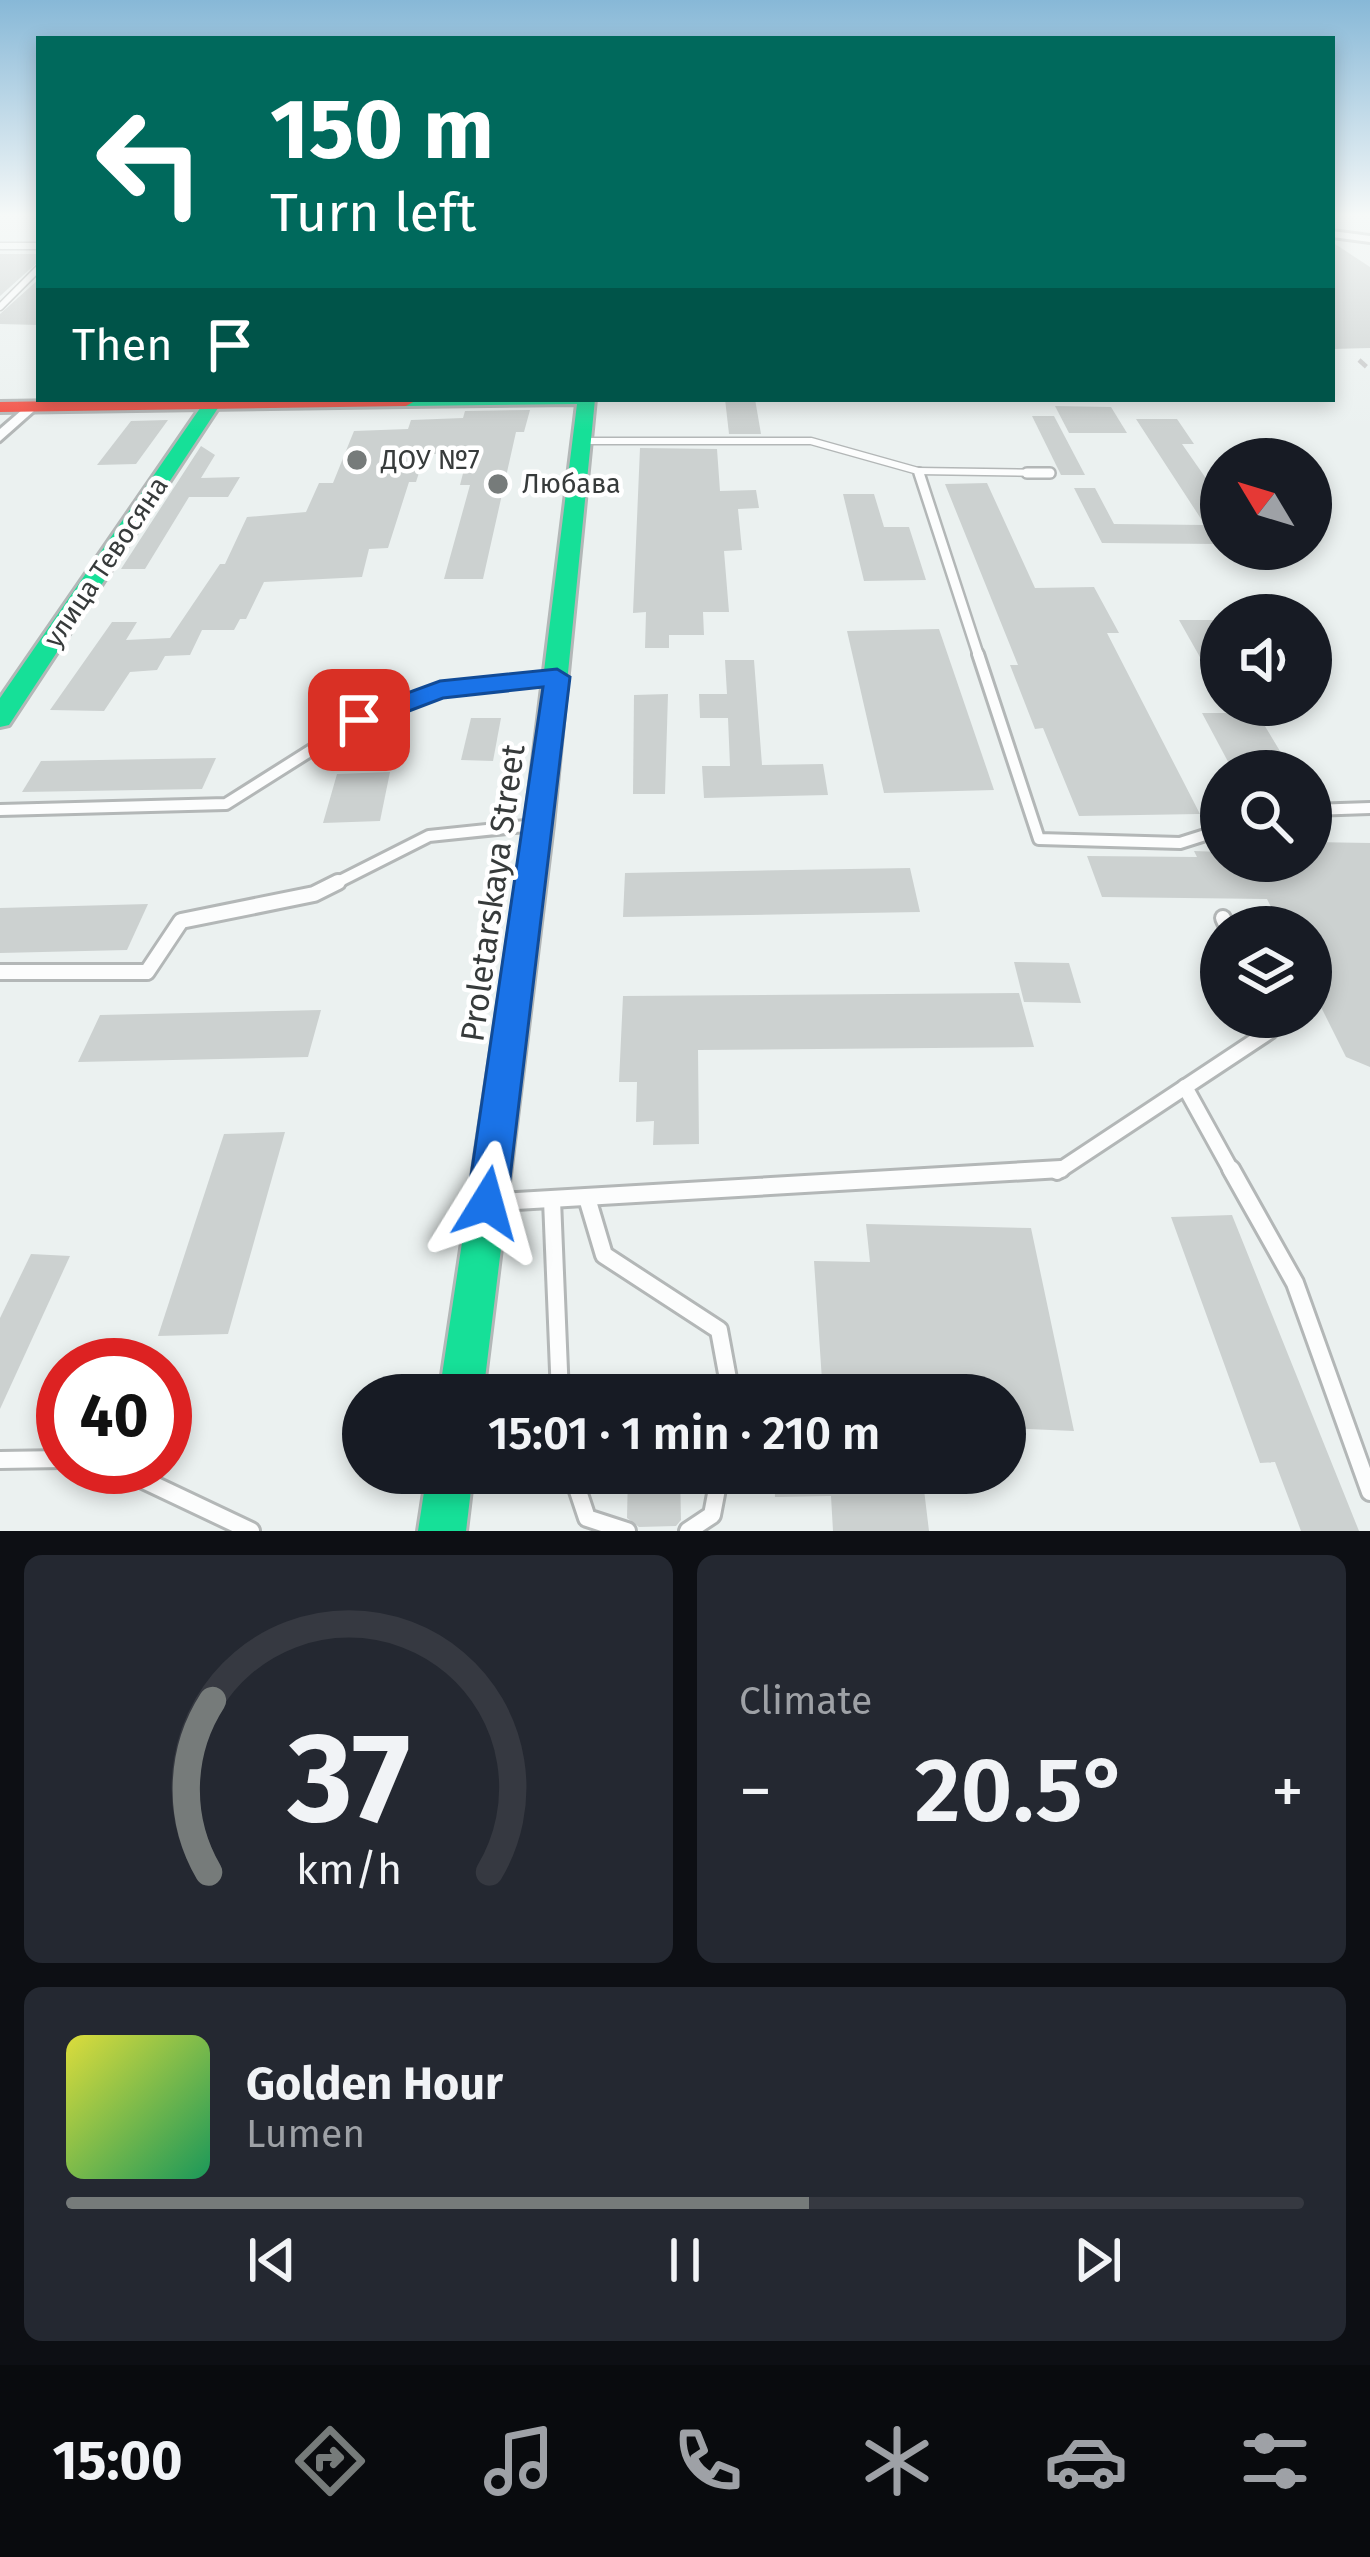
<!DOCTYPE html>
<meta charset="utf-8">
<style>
:root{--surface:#171b24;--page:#242831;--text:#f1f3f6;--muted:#9ea1a6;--line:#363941;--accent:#767b7a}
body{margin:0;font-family:"Fira Sans",sans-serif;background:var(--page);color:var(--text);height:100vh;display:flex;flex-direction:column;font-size:45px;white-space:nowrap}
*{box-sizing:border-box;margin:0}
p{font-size:39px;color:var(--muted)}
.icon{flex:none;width:66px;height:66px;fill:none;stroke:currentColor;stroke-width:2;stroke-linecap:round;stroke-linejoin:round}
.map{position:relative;height:1531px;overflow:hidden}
.sheet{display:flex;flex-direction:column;gap:24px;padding:24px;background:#0d0f14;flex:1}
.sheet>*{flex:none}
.top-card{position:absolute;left:36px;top:36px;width:1299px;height:366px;border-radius:0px;box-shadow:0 6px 18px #0003;background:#00695c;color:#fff;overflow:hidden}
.needle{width:78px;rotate:308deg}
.fabs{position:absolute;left:1200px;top:438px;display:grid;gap:24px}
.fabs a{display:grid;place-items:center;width:132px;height:132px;border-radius:50%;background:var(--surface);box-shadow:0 6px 18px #0003;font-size:60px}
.speed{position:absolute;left:36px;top:1338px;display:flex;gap:24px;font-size:60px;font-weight:700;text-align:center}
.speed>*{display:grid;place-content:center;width:156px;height:156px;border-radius:50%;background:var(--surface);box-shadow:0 6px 18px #0003;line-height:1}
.speed .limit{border:18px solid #d22;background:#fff;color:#111}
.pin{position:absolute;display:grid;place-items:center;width:102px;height:102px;color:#fff;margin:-51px;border-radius:24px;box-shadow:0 6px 18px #0006}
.me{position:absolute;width:132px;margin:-66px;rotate:8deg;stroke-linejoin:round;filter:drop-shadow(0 0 9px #0008)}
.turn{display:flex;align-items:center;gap:42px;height:252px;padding:0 36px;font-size:54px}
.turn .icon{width:156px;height:156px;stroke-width:2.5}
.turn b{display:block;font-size:84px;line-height:102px}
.then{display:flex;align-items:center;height:114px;padding:0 36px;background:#0003;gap:24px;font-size:45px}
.big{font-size:90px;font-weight:600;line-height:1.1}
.sheet .widget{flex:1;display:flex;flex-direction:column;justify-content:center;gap:18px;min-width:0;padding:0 42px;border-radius:18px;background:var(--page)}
.sheet .dial{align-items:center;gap:0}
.dial svg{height:312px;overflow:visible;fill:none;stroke:var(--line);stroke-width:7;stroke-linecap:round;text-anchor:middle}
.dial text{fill:var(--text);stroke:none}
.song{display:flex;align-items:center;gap:36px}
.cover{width:144px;height:144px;border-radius:18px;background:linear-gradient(135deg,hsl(60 70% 55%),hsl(150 70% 35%))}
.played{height:12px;border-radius:6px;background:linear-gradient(90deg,var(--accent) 60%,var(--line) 60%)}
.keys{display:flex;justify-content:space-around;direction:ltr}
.heat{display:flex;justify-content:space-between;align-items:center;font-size:66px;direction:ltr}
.sheet .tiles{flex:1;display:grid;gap:24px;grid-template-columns:1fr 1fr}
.widget:last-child{grid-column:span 2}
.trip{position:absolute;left:342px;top:1374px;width:684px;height:120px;border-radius:60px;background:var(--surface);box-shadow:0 6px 18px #0003;font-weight:600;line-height:120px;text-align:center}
.tab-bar{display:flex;height:192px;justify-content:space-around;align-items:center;background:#090b0e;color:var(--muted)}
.tab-bar .icon{width:84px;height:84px}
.tab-bar .current{color:var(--accent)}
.tab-bar b{font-size:54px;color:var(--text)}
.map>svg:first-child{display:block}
</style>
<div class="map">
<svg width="1370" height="1531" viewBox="0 0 1370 1531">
<rect width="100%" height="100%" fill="#ebf1f0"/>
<!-- building -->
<g fill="#ccd1d0">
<polygon points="1332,242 1370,267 1370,348 1332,349"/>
<polygon points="0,254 39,254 39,261 0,296"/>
<polygon points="39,279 39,325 0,324 0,314"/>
<polygon points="725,399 755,399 761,434 729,434"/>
<polygon points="1055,406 1111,407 1127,433 1069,433"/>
<polygon points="530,410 524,432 516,432 483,579 444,579 470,485 460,485 468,454 425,454 416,482 409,482 388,548 369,549 362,577 264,582 246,619 240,619 234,630 202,630 190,655 165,656 157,670 130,672 104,711 50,710 112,622 137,622 126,640 170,638 220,564 225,564 247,517 306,512 319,483 333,483 354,431 408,429 411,420 463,418 465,411"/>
<polygon points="1032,416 1054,416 1085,475 1061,475"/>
<polygon points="1136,419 1177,419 1194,444 1182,444 1221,500 1221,550 1217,544 1102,543 1074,488 1095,488 1114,524 1205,525"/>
<polygon points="168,420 136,464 97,465 131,421"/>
<polygon points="201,446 215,455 201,478 240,477 228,497 189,497 145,569 121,569"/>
<polygon points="640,448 717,449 720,491 756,490 759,508 738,509 742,550 724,551 729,612 703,612 704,635 669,635 669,648 645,648 646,612 633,613"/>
<polygon points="987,483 1035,588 1094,587 1119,633 1107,633 1200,814 1079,816 1043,728 1035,729 1010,665 1018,665 945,484"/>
<polygon points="843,494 874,494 884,527 909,527 926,580 864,581"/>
<polygon points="1179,620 1221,620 1221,659 1201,659"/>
<polygon points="939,629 994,790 884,793 847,631"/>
<polygon points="725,660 754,660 762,765 823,764 828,795 704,798 702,766 730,766 728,718 700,718 699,694 727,694"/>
<polygon points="668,694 665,794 633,794 634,695"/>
<polygon points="1202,713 1257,713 1292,771 1233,771"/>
<polygon points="471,718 501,718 493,761 461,760"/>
<polygon points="216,758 202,789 22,792 41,761"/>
<polygon points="390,772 380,821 323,823 337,774"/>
<polygon points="1311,842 1370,843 1370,1067 1346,1057 1311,987 1311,927 1281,927 1267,899 1102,897 1087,856 1197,857 1194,851 1221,852 1221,861 1311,861"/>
<polygon points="910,868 920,912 623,917 625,873"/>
<polygon points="148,904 127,950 0,953 0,908"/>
<polygon points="1014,962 1069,963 1081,1003 1024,1002"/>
<polygon points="1019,993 1034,1047 698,1050 699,1144 653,1145 654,1121 636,1122 637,1082 619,1082 623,996"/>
<polygon points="321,1010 308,1057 78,1062 100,1015"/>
<polygon points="285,1132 228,1334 158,1336 224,1134"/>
<polygon points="1232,1215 1359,1531 1301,1531 1275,1462 1260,1463 1171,1217"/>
<polygon points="866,1224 1031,1228 1074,1431 1005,1428 1005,1395 823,1395 814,1261 870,1262"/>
<polygon points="31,1254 70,1256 0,1409 0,1318"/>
<polygon points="628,1473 680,1473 681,1520 676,1526 639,1527 627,1518"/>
<polygon points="774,1473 922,1473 929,1531 833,1531 831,1496 775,1497"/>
</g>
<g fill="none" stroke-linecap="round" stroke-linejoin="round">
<!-- lane-far4 casing -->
<g stroke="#b3b7b7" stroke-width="9">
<g id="lane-far4">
<polyline points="0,246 39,246"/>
<polyline points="0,307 39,268"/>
<polyline points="582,441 811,441 918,471 920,476"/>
<polyline points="918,471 1050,473"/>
</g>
</g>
<!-- lane-far3 casing -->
<g stroke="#b3b7b7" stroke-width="14">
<g id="lane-far3">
<polyline points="919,473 979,657"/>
<polyline points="1027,473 1050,473"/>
</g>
</g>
<!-- lane-far2 casing -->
<g stroke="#b3b7b7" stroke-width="16">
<g id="lane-far2">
<polyline points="978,654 1039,839 1180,843 1221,830"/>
<polyline points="0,810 226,804 359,720 440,689 554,677"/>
<polyline points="1311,810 1370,808"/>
<polyline points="332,885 429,836 535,825"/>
</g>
</g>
<!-- lane-far1 casing -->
<g stroke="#b3b7b7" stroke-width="20">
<g id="lane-far1">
<polyline points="1223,918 1227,927"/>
<polyline points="0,972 147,972 181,921 314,894 338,882"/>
<polyline points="1185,1087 1232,1172"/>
<polyline points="1057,1172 1270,1031 1265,1017"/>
</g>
</g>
<!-- lane casing -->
<g stroke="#b3b7b7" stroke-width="22">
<g id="lane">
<polyline points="1231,1169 1295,1283 1370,1492"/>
<polyline points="587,1198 604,1255 719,1330 731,1395"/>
<polyline points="552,1200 560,1395"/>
<polyline points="498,1202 1061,1169"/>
<polyline points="0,1460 63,1459"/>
<polyline points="116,1467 251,1531"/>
<polyline points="572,1473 587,1518 627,1531"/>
<polyline points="688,1531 712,1515 720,1473"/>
</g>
</g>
<!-- street casing -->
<g stroke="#b3b7b7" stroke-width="6">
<g id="street">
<polygon points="1332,231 1370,236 1370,242 1332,237"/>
<polygon points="30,403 37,407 35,410 0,441 0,429"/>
</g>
</g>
<!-- fast casing -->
<g stroke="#b3b7b7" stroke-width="6">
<g id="fast">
<polygon points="399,399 595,399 553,825 483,1395 439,1395 525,825 577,404 406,406"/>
<polygon points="211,400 220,405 9,725 0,727 0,698 205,401"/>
<polygon points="427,1473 473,1473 466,1531 418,1531"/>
</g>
</g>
<!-- jam casing -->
<g stroke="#b3b7b7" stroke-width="6">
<polygon id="jam" points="193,399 413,399 415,401 406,406 0,412 0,402"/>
</g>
<!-- lane-far4 -->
<use href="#lane-far4" stroke="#fcfdfd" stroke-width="6"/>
<!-- lane-far3 -->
<use href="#lane-far3" stroke="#fcfdfd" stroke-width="9"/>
<!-- lane-far2 -->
<use href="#lane-far2" stroke="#fcfdfd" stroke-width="10"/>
<!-- lane-far1 -->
<use href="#lane-far1" stroke="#fcfdfd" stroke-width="14"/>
<!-- lane -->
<use href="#lane" stroke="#fcfdfd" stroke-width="16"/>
<!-- street -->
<use href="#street" fill="#fcfdfd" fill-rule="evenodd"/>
<!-- fast -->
<use href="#fast" fill="#16e098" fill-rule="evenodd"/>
<!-- jam -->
<use href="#jam" fill="#f24e42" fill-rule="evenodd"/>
<!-- rail -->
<polyline stroke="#c5c6c6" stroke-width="4.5" stroke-dasharray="10 10" stroke-linecap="butt" points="1359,360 1370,370"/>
</g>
<!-- sky -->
<linearGradient id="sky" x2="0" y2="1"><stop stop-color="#87b8d7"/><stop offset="0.5" stop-color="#f6f9f8"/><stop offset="1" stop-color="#f6f9f8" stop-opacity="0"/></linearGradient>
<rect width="1370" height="430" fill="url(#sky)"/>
<!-- route -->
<polygon fill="#1a73e8" stroke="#114b97" stroke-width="3" points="557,669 570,677 507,1203 501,1217 487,1223 473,1217 467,1203 543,687 443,698 359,730 346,720 350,714 440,681"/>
<!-- markers -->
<g fill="#767b7a" stroke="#fff" stroke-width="4.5">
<circle cx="357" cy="460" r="12"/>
<circle cx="498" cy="484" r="12"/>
</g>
<g text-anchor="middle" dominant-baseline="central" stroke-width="9" stroke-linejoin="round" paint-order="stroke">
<!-- far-poi labels -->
<g font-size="27" fill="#373b3b" stroke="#fff" text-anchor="start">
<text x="381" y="460">ДОУ №7</text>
<text x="522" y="484">Любава</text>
</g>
<!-- far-street labels -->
<g font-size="27" fill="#373b3b" stroke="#fff">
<text transform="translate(106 562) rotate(-56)">улица Тевосяна</text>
</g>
<!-- street labels -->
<g font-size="33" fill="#373b3b" stroke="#fff">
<text transform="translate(493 893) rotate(-82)">Proletarskaya Street</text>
</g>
</g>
</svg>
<div class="fabs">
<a><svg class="needle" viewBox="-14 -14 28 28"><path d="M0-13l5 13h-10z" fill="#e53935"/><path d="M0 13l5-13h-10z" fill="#9ea1a6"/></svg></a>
<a><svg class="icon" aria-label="sound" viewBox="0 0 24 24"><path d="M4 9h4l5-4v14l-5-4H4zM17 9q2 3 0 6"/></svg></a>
<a><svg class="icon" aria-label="search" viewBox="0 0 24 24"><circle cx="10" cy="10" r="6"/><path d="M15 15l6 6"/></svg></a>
<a><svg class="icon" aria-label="layers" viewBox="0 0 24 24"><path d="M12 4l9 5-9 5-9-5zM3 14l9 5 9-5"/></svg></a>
</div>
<div class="speed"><div class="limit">40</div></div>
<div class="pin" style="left:359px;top:720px;background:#d93025"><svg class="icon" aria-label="arrive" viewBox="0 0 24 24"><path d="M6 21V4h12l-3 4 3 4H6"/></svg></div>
<svg class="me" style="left:487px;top:1203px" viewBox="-20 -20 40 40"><path d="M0-17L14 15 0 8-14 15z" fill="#1a73e8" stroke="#fff" stroke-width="4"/></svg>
<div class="trip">15:01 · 1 min · 210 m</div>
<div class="top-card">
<div class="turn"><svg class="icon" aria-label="left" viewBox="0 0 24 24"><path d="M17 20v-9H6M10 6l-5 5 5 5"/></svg><div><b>150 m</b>Turn left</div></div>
<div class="then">Then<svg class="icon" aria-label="arrive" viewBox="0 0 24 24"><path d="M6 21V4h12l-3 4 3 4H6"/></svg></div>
</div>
</div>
<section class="sheet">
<div class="tiles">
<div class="widget dial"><svg viewBox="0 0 100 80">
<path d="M14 69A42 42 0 1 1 86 69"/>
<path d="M14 69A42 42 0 0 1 15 25" stroke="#767b7a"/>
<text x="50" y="56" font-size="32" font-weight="700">37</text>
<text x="50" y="72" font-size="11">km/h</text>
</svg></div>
<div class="widget"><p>Climate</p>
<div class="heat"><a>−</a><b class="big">20.5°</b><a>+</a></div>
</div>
<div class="widget">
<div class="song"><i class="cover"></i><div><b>Golden Hour</b><p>Lumen</p></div></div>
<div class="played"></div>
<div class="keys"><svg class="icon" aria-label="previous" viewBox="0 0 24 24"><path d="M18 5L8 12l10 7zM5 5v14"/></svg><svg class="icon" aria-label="pause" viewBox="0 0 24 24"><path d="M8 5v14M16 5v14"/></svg><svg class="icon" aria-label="next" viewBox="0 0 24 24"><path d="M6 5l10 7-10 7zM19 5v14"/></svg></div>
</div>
</div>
</section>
<nav class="tab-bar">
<b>15:00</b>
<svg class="icon current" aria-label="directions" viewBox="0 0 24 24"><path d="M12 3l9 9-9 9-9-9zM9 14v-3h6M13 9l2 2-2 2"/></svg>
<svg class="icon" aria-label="music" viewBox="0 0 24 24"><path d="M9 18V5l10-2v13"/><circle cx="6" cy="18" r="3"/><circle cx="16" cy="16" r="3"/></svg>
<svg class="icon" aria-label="phone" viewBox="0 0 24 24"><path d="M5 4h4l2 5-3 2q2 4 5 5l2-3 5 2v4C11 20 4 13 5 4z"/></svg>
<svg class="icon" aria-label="climate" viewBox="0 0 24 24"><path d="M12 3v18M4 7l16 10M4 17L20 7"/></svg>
<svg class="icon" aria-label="car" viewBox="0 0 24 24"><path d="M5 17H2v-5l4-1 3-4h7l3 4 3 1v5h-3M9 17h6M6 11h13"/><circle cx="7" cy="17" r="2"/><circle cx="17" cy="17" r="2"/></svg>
<svg class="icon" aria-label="filters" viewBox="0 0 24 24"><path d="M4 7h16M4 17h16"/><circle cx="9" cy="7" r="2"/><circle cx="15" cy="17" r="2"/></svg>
</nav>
